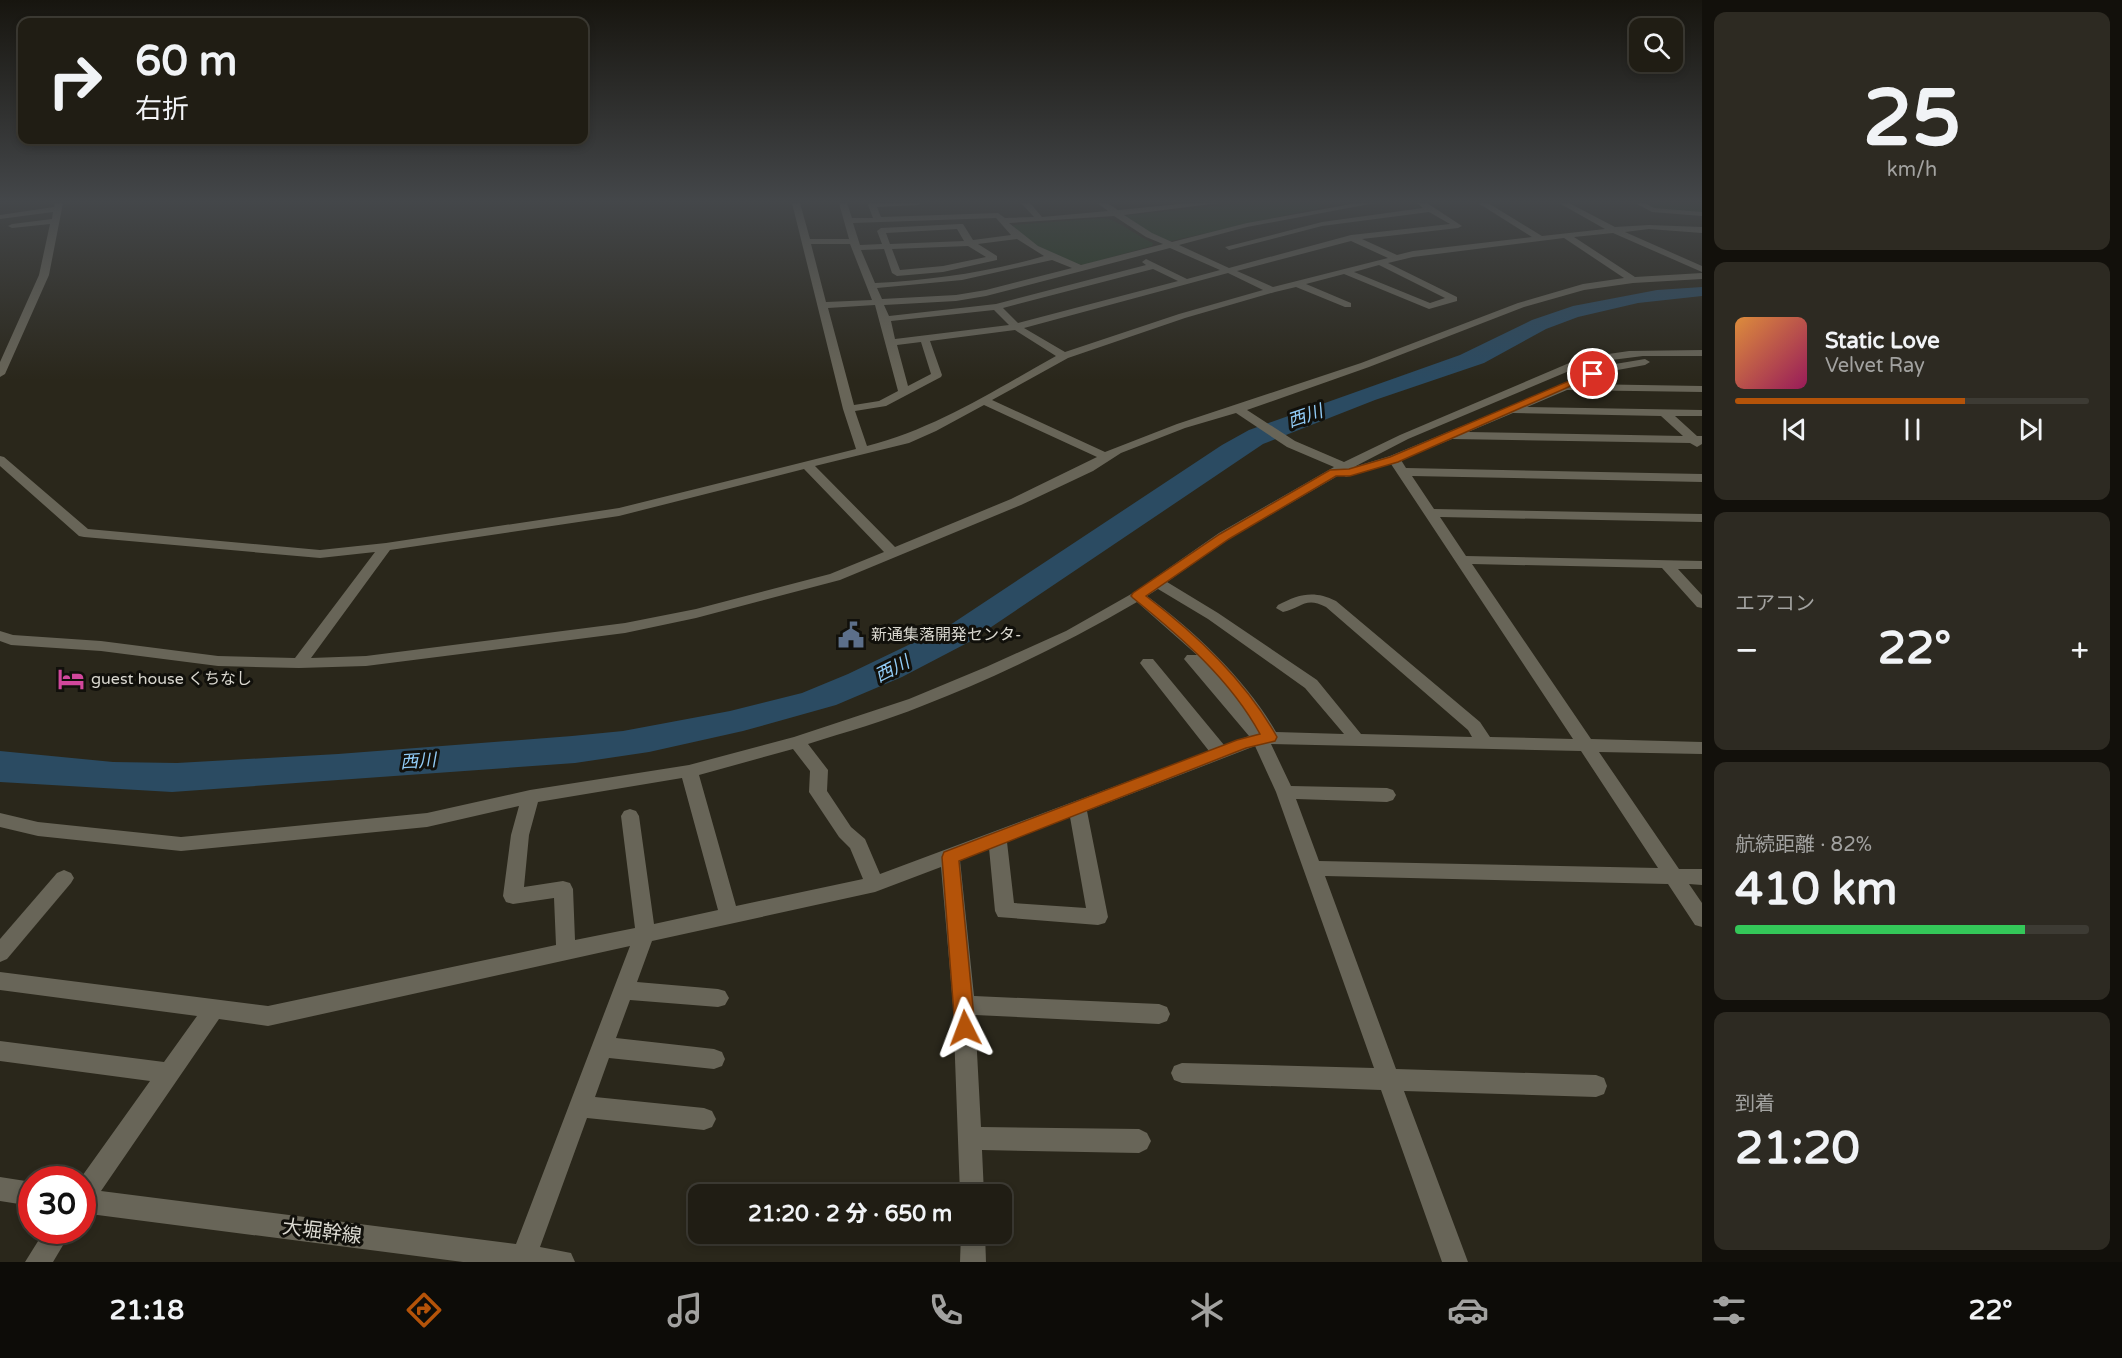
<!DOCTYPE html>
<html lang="ja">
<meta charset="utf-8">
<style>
:root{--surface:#201d14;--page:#2d2a22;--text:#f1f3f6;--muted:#a2a2a0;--line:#3d3b34;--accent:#b45309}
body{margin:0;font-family:"Varela Round","Noto Sans JP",sans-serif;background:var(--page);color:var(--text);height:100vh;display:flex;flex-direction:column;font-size:22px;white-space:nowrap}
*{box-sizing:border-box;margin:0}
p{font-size:20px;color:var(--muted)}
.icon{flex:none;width:33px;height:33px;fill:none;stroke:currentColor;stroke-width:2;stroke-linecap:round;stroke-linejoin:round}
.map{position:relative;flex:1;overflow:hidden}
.side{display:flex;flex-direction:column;gap:12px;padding:12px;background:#12100b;width:420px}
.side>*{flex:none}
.top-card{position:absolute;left:18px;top:18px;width:570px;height:126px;border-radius:12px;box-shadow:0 3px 9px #0003,0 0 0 2px var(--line);background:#201d14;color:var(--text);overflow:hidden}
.tools{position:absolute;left:1629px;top:18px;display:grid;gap:12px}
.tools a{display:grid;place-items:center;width:54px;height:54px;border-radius:12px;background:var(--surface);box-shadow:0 3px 9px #0003,0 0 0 2px var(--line);font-size:30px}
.speed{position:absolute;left:18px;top:1166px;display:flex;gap:12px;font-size:30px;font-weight:700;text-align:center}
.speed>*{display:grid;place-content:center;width:78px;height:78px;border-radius:50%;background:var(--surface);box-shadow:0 3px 9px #0003,0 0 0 2px var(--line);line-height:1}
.speed .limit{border:9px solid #d22;background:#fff;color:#111}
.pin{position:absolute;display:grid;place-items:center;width:51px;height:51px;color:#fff;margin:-26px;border:3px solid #fff;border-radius:50%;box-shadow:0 2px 6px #0007}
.me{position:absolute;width:66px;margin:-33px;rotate:357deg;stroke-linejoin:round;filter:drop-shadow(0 0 4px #0008)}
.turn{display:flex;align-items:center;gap:21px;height:126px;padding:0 18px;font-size:27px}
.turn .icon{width:78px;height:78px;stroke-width:2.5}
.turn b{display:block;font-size:42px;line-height:51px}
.big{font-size:45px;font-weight:800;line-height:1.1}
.side .card{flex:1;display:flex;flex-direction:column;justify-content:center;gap:9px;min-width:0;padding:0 21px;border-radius:12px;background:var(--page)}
.side .dial{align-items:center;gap:0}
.dial b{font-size:78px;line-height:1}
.song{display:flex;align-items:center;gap:18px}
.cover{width:72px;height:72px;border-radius:9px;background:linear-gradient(135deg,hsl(30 70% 55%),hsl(330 70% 35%))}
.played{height:6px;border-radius:3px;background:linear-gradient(90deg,var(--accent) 65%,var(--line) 65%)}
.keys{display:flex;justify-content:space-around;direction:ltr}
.heat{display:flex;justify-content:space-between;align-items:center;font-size:33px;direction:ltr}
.charge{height:9px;border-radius:4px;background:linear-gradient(90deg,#34c759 82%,var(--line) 0)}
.trip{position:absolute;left:688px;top:1184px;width:324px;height:60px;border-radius:12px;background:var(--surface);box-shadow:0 3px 9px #0003,0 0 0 2px var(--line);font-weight:800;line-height:60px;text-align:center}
.tabs{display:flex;height:96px;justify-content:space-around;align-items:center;background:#0d0c08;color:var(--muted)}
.tabs .icon{width:42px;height:42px}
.tabs .active{color:var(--accent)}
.tabs b{font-size:27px;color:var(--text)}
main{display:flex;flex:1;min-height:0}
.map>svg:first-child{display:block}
</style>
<main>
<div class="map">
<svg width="1702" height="1262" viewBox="0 0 1702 1262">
<rect width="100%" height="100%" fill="#2a271b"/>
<!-- green -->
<g fill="#24391e">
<polygon points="1247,203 1317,203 1323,207 1171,241 1161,239 1122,216"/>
<polygon points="1642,203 1702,203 1702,213 1653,209"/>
<path d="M 1104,218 C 1116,219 1139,237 1153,243 L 1152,246 L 1083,265 C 1058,260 1031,244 1012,227 L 1014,225 Z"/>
</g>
<!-- water -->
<polygon fill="#2b4b62" points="1702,287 1702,296 1638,303 1578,317 1546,329 1484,363 1375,400 1263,444 969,642 902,677 836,705 743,731 649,752 575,763 172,792 0,782 0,751 113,762 177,763 338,754 572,736 623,731 730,711 802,693 848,674 950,625 1222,445 1249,430 1460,355 1532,320 1573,306 1657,290"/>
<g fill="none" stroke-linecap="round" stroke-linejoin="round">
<!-- minor -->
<g fill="#686558" fill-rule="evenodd">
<polygon points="55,203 63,203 49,275 5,374 0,377 0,362 39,275 50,224 12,228 8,226 12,224 52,219 53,212 0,219 0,215 54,207"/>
<path d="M 792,203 L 800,203 L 810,239 L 849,239 L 839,203 L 847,203 L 852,218 L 873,218 L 868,205 L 870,203 L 922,203 L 918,205 L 877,207 L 881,217 L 998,213 L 1005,218 L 1034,217 L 1021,203 L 1030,203 L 1042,217 L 1108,211 L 1097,203 L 1107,203 L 1118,210 L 1190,203 L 1219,203 L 1124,215 L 1152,233 L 1172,242 L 1247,223 L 1357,203 L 1375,203 L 1247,227 L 1179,245 L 1229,268 L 1351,235 L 1450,224 L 1429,212 L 1322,226 L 1229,250 L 1225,247 L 1322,222 L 1423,208 L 1417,203 L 1427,203 L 1462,226 L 1458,228 L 1362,239 L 1397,255 L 1413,251 L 1532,237 L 1478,203 L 1488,203 L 1542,236 L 1605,229 L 1559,203 L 1569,203 L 1615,227 L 1649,225 L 1702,227 L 1702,233 L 1649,229 L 1625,232 L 1702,266 L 1702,272 L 1613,233 L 1574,237 L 1635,277 L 1702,273 L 1702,279 L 1633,283 L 1584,290 L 1524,307 L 1369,367 L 1247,410 L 1295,441 L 1344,462 L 1400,435 L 1581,358 L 1629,351 L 1702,350 L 1702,356 L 1643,356 L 1588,363 L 1408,439 L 1354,467 L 1390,456 L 1609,365 L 1645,359 L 1650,362 L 1645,365 L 1612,371 L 1581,384 L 1702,386 L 1702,392 L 1567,390 L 1527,407 L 1702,410 L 1702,416 L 1675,416 L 1697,436 L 1702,436 L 1702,444 L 1697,447 L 1690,443 L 1452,439 L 1401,460 L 1406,468 L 1702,474 L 1702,482 L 1412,476 L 1434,509 L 1702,514 L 1702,522 L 1440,517 L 1466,556 L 1702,561 L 1702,569 L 1678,569 L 1702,595 L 1702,608 L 1697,607 L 1662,568 L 1472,564 L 1591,739 L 1702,742 L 1702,754 L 1599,752 L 1679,869 L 1702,869 L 1702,885 L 1689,884 L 1702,903 L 1702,927 L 1695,925 L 1668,884 L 1325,876 L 1396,1069 L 1596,1075 L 1604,1078 L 1607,1086 L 1604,1094 L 1596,1097 L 1404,1091 L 1468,1262 L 1442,1262 L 1381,1090 L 1182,1083 L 1174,1080 L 1171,1073 L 1174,1066 L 1182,1063 L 1374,1068 L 1276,792 L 1255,746 L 1087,811 L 1108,917 L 1105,923 L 1098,925 L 998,917 L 995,911 L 989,848 L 960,860 L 974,996 L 1159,1004 L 1167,1007 L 1170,1014 L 1167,1021 L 1159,1024 L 975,1015 L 981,1127 L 1139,1129 L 1147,1133 L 1151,1141 L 1147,1149 L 1139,1153 L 982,1150 L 984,1194 L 960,1194 L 953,1005 L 941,867 L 875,892 L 652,941 L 637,982 L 718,989 L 725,991 L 729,998 L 725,1005 L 718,1007 L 630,1000 L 616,1038 L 714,1049 L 722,1052 L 725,1059 L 722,1066 L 714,1069 L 609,1058 L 595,1097 L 704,1108 L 712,1111 L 716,1119 L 712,1127 L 704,1130 L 587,1118 L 540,1247 L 571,1253 L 575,1262 L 463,1262 L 82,1213 L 82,1179 L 80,1179 L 150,1081 L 0,1061 L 0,1041 L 164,1062 L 197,1016 L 0,990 L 0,972 L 268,1006 L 556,945 L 554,898 L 513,904 L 506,902 L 503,896 L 511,835 L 519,806 L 427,827 L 181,851 L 38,836 L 0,827 L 0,813 L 38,822 L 181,837 L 427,813 L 530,790 L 689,765 L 794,737 L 909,699 L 986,667 L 1066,631 L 1133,593 L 1219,533 L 1334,467 L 1287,447 L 1236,413 L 1185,428 L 1121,453 L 1093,471 L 1021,505 L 840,580 L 696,618 L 625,633 L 366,666 L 299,668 L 218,666 L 101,651 L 11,645 L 0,641 L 0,631 L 13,635 L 101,641 L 218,656 L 295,658 L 375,552 L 320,558 L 84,537 L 79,536 L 0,466 L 0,456 L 4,457 L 88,529 L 320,550 L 386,543 L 619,508 L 856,449 L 843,409 ZM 1114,216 L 1146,237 L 1163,244 L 1081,265 L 1038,246 L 1009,223 ZM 996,218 L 1011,235 L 973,240 L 963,224 L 960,224 L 881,228 L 877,231 L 882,244 L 860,245 L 853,223 ZM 957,229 L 964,241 L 890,244 L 886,233 ZM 1564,238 L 1624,278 L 1583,284 L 1518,303 L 1361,363 L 1177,424 L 1105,452 L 992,400 L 1068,358 L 1185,318 L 1275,292 L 1296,287 L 1345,307 L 1351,307 L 1351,303 L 1306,284 L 1344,274 L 1429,309 L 1457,301 L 1457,297 L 1388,263 L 1413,257 ZM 1017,239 L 1044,256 C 989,272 933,280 875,283 L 861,250 L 884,249 L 892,273 L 897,276 L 943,272 L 997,260 L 997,256 L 978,244 ZM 1351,241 L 1388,258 L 1273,287 L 1237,271 ZM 811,244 L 850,244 L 872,300 L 826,302 ZM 968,246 L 986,257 L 943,266 L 900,270 L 892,249 ZM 1170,248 L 1220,270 L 1187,279 L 1146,259 L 1142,262 L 1146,265 L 996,304 L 889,316 L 884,305 L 956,301 L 986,296 ZM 1052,260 L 1072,268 L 986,290 L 956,295 L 882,299 L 877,288 L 962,280 ZM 1379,265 L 1445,298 L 1430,303 L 1354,272 ZM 1153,269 L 1178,281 L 1018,323 L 1003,308 ZM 1228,273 L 1263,290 L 1179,314 L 1065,352 L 1024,328 ZM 875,305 L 898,391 L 879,401 L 854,405 L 828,308 ZM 994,310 L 1009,325 L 895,339 L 891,321 ZM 1015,330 L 1056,356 C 995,390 935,429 867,446 L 855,411 L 886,406 L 941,377 L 942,375 L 930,341 ZM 921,342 L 931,374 L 908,386 L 897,345 ZM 984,405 L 1097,457 L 1011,499 L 895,547 L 815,466 L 909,443 L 936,431 ZM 1513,413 L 1661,416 L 1683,436 L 1468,432 ZM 1391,464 L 1573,739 L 1490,737 L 1480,722 L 1336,601 C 1314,590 1299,594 1278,605 L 1276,608 L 1283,612 C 1302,608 1305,596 1326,607 L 1468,730 L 1472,737 L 1361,734 L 1317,680 L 1218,613 L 1167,582 L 1229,539 L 1341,474 L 1346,477 ZM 804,469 L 884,552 L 830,574 L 696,609 L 625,623 L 366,656 L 311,658 L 390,550 L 619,516 ZM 1158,589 L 1208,619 L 1305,688 L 1344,734 L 1276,732 C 1247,681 1195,631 1147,596 ZM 1137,602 L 1197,655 L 1187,655 L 1184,659 L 1249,736 L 1224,745 L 1153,659 L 1143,659 L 1140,663 L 1143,667 L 1209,751 L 880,874 L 865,839 L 851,827 L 827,791 L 828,770 L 808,744 C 846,732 885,721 922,706 C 997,677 1068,642 1137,602 ZM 1271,744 L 1581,751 L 1658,868 L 1319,861 L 1296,799 L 1387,802 L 1393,800 L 1396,795 L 1393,790 L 1387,788 L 1291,786 ZM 793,749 L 810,771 L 809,792 L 839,837 L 850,848 L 863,879 L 736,906 L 699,775 ZM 682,778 L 718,910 L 654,924 L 639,816 L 636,811 L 630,809 L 624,811 L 621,816 L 635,928 L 575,940 L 573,889 L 570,883 L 563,881 L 524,887 L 529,835 L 538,802 ZM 1070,817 L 1086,908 L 1014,903 L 1007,842 ZM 630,946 L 516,1244 L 101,1191 L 219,1019 L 268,1026 Z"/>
<polygon points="1635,203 1645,203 1654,208 1702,212 1702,216 1652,212"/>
<polygon points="64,870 71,873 74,878 71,883 7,959 0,962 0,939 57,873"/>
<polygon points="0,1177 32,1182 32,1206 0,1201"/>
<polygon points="45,1230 72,1230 53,1262 25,1262"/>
<polygon points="961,1233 985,1233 986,1262 960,1262"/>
</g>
</g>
<!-- sky -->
<linearGradient id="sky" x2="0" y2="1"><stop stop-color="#17150f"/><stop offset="0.53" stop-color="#44474a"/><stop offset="1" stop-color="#44474a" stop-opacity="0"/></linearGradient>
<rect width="1702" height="380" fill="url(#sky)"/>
<!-- route -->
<path fill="#b45309" stroke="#753606" stroke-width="1.5" d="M 1590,372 L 1598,374 L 1398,462 L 1350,476 L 1336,476 L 1229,539 L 1146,596 C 1197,635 1245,680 1277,737 L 1275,741 L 1246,748 L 959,861 L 975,1028 L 972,1034 L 965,1036 L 958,1034 L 955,1028 L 942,857 L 944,852 L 1237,740 L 1260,734 C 1230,679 1181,637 1133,598 L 1131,596 L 1133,593 L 1220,534 L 1330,470 L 1349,469 L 1390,457 Z"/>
<!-- icons -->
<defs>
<g id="civic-bare" transform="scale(2.07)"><path d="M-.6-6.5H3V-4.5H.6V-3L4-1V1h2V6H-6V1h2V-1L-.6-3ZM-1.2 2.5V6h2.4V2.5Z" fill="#5c6f8a" stroke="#11100b" stroke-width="2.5" paint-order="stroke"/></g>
<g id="hotel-bare" transform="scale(2.07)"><path d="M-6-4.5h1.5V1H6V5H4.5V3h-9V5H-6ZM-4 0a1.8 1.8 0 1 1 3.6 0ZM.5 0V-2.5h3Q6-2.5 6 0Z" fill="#d1479c" stroke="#11100b" stroke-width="2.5" paint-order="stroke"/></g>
</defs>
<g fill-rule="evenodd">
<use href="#civic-bare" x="851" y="635"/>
<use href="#hotel-bare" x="71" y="679"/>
</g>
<g text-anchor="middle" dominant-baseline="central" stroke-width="6" stroke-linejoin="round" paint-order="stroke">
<!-- poi labels -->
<g font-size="16" fill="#dad8d0" stroke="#11100b" text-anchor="start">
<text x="871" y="635">新通集落開発センタ-</text>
<text x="91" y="679">guest house くちなし</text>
</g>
<!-- water labels -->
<g font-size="18" font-style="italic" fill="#91cbf6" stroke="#11100b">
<text transform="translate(1305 416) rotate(-19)">西川</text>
<text transform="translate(892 669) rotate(-27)">西川</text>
<text transform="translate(418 761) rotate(-4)">西川</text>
</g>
<!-- near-street labels -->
<g font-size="20" fill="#dad8d0" stroke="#11100b">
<text transform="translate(322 1232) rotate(7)">大堀幹線</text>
</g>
</g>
</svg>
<div class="tools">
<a><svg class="icon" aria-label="search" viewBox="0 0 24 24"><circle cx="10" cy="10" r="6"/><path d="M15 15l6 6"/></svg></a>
</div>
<div class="speed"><div class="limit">30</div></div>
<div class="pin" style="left:1593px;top:374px;background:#d93025"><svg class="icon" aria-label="arrive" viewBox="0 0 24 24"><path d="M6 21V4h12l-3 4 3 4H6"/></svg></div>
<svg class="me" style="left:965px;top:1028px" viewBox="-20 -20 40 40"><path d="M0-17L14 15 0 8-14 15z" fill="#b45309" stroke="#fff" stroke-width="4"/></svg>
<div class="trip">21:20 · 2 分 · 650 m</div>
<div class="top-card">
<div class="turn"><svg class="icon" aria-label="right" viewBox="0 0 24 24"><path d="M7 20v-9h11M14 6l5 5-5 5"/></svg><div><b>60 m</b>右折</div></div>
</div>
</div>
<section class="side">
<div class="card dial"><b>25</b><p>km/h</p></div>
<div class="card">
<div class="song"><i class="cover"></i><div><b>Static Love</b><p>Velvet Ray</p></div></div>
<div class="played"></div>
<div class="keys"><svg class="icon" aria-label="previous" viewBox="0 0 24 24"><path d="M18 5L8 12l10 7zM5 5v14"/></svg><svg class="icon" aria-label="pause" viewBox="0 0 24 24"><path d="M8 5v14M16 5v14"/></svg><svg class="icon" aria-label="next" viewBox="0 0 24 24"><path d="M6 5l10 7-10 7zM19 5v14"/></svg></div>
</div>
<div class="card"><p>エアコン</p>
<div class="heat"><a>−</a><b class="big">22°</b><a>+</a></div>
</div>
<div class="card"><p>航続距離 · 82%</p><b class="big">410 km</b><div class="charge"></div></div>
<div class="card"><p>到着</p><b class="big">21:20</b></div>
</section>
</main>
<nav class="tabs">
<b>21:18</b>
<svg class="icon active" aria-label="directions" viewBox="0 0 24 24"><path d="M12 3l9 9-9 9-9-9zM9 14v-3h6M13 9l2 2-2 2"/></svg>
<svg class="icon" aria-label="music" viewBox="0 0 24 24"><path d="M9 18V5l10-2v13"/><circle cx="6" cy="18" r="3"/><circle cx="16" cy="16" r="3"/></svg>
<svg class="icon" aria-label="phone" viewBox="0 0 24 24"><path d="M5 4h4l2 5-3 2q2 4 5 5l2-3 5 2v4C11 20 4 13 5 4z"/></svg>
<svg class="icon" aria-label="climate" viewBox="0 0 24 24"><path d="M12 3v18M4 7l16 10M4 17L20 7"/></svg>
<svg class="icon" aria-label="car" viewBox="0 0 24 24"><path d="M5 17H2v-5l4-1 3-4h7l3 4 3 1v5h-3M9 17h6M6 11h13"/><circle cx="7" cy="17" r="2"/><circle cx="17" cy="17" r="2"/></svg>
<svg class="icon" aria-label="filters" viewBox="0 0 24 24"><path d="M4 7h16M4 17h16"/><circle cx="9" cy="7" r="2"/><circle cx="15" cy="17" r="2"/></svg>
<b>22°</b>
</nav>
